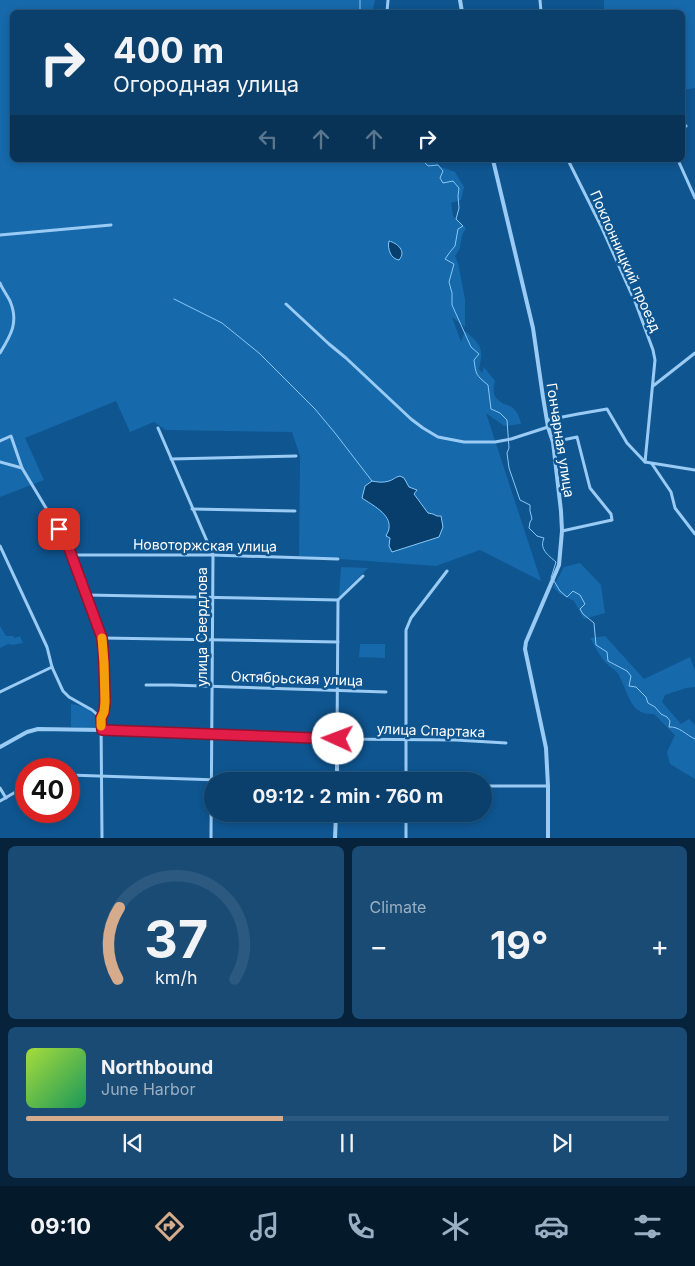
<!DOCTYPE html>
<meta charset="utf-8">
<style>
:root{--surface:#0b406c;--page:#194b74;--text:#f1f3f6;--muted:#9aafc2;--line:#2b597f;--accent:#d6ab8b}
body{margin:0;font-family:Inter,sans-serif;background:var(--page);color:var(--text);height:100vh;display:flex;flex-direction:column;font-size:19px;white-space:nowrap}
*{box-sizing:border-box;margin:0}
p{font-size:16px;color:var(--muted)}
.icon{flex:none;width:28px;height:28px;fill:none;stroke:currentColor;stroke-width:2;stroke-linecap:round;stroke-linejoin:round}
.map{position:relative;height:838px;overflow:hidden}
.drawer{display:flex;flex-direction:column;gap:8px;padding:8px;background:#06233b;flex:1}
.drawer>*{flex:none}
.hud{position:absolute;left:10px;top:10px;width:675px;height:152px;border-radius:8px;box-shadow:0 2px 8px #0003,0 0 0 1px var(--line);background:#0b406c;color:var(--text);overflow:hidden}
.speed{position:absolute;left:15px;top:758px;display:flex;gap:10px;font-size:25px;font-weight:700;text-align:center}
.speed>*{display:grid;place-content:center;width:65px;height:65px;border-radius:50%;background:var(--surface);box-shadow:0 2px 8px #0003,0 0 0 1px var(--line);line-height:1}
.speed .limit{border:8px solid #d22;background:#fff;color:#111}
.pin{position:absolute;display:grid;place-items:center;width:42px;height:42px;color:#fff;margin:-21px;border-radius:10px;box-shadow:0 2px 8px #0006}
.me{position:absolute;width:55px;margin:-28px;rotate:272deg;stroke-linejoin:round;filter:drop-shadow(0 0 4px #0008)}
.turn{display:flex;align-items:center;gap:18px;height:105px;padding:0 20px;font-size:22px}
.turn .icon{width:65px;height:65px;stroke-width:2.5}
.turn b{display:block;font-size:35px;line-height:42px}
.lanes{display:flex;align-items:center;height:48px;padding:0 20px;background:#0003;justify-content:center;gap:25px;direction:ltr}
.lanes .off{opacity:.35}
.big{font-size:38px;font-weight:700;line-height:1.1}
.drawer .card{flex:1;display:flex;flex-direction:column;justify-content:center;gap:8px;min-width:0;padding:0 18px;border-radius:8px;background:var(--page)}
.drawer .dial{align-items:center;gap:0}
.dial svg{height:130px;overflow:visible;fill:none;stroke:var(--line);stroke-width:7;stroke-linecap:round;text-anchor:middle}
.dial text{fill:var(--text);stroke:none}
.song{display:flex;align-items:center;gap:15px}
.cover{width:60px;height:60px;border-radius:8px;background:linear-gradient(135deg,hsl(80 70% 55%),hsl(150 70% 35%))}
.played{height:5px;border-radius:2px;background:linear-gradient(90deg,var(--accent) 40%,var(--line) 40%)}
.keys{display:flex;justify-content:space-around;direction:ltr}
.heat{display:flex;justify-content:space-between;align-items:center;font-size:28px;direction:ltr}
.drawer .tiles{flex:1;display:grid;gap:8px;grid-template-columns:1fr 1fr}
.card:last-child{grid-column:span 2}
.trip{position:absolute;left:204px;top:772px;width:288px;height:50px;border-radius:25px;background:var(--surface);box-shadow:0 2px 8px #0003,0 0 0 1px var(--line);font-weight:700;line-height:50px;text-align:center}
.tab-bar{display:flex;height:80px;justify-content:space-around;align-items:center;background:#041a2b;color:var(--muted)}
.tab-bar .icon{width:35px;height:35px}
.tab-bar .active{color:var(--accent)}
.tab-bar b{font-size:22px;color:var(--text)}
.map>svg:first-child{display:block}
</style>
<div class="map">
<svg width="695" height="839" viewBox="0 0 695 839">
<rect width="100%" height="100%" fill="#0f5590"/>
<!-- green -->
<g fill="#1669ab" fill-rule="evenodd">
<path d="M 0,0 L 375,0 L 372,12 L 12,12 L 12,160 L 435,160 L 441,167 L 455,172 L 464,187 L 461,200 L 451,203 L 453,216 L 466,228 L 462,235 L 460,248 L 455,256 L 458,263 L 465,299 L 465,327 L 452,317 L 461,342 L 465,331 C 481,345 484,347 479,369 L 482,373 L 484,367 L 495,381 C 492,392 493,398 504,404 C 507,405 512,406 514,409 C 518,413 520,419 521,424 L 504,426 L 486,413 L 541,581 L 480,550 L 436,566 L 299,556 L 300,456 L 292,432 L 166,430 L 154,422 L 130,432 L 116,401 L 25,438 L 44,480 L 0,497 ZM 395,477 L 404,478 L 409,488 L 417,490 L 414,494 L 428,513 L 433,514 L 437,516 L 389,546 C 390,532 391,519 379,509 C 374,505 368,502 362,498 L 372,481 C 380,483 389,483 395,477 Z"/>
<polygon points="604,0 695,0 695,88 683,90 682,12 604,12"/>
<polygon points="580,563 601,585 605,613 584,619 574,601 560,594 553,587 564,567"/>
<polygon points="341,567 368,568 339,597"/>
<polygon points="0,626 6,636 13,636 15,638 20,636 23,643 13,645 8,644 0,648"/>
<path d="M 605,636 L 644,679 L 690,657 L 695,671 L 695,687 L 686,688 L 665,695 L 662,702 L 681,724 L 689,719 L 695,725 L 695,779 L 670,764 L 667,752 L 675,735 L 654,714 C 629,716 628,690 618,674 C 616,670 610,667 607,664 C 599,656 595,646 590,638 Z"/>
<polygon points="360,644 385,644 385,658 359,657"/>
<path d="M 71,704 C 85,706 96,711 99,727 L 97,729 L 71,727 Z"/>
</g>
<!-- water -->
<g fill="#083e6c" stroke="#8ac8f7">
<path d="M 389,241 C 397,243 407,251 399,260 C 391,259 387,249 389,241 Z"/>
<path d="M 400,476 L 404,478 L 409,487 L 417,490 L 414,494 L 428,513 L 433,514 L 437,516 L 441,516 L 443,527 L 439,537 L 392,552 L 389,546 L 390,538 L 386,536 C 387,533 389,531 389,528 C 391,514 372,505 362,498 L 365,486 L 372,481 C 377,482 383,483 389,481 C 393,480 395,477 400,476 Z"/>
</g>
<g fill="none" stroke-linecap="round" stroke-linejoin="round">
<!-- stream -->
<g stroke="#8ac8f7" stroke-width="1">
<polyline points="360,12 360,0"/>
<path d="M 422,160 L 428,166 L 438,165 L 443,171 L 440,178 L 443,183 L 453,181 L 459,188 L 458,196 L 459,208 L 456,219 L 463,226 L 458,229 L 455,246 L 450,252 L 445,259 L 454,264 L 449,282 L 452,293 L 452,305 L 471,347 L 479,354 L 474,360 C 476,375 476,375 488,385 L 491,409 L 500,413 L 507,420 L 509,448 L 507,453 L 509,468 L 520,500 L 530,505 L 530,511 L 532,519 L 530,522 L 529,528 L 537,536 L 544,538 C 539,549 548,555 556,562 L 551,578"/>
<polyline points="174,299 222,323 259,353 315,409 335,433 372,481"/>
<path d="M 554,581 L 560,591 L 567,597 L 573,591 L 580,595 L 585,604 L 580,609 L 583,614 L 594,623 L 596,645 L 607,652 L 608,661 L 627,671 L 631,676 L 629,686 L 636,687 L 646,697 L 648,703 L 655,707 L 661,714 L 667,717 L 670,721 L 669,727 C 679,726 686,735 695,739"/>
</g>
<!-- minor -->
<g stroke="#99cbf4" stroke-width="3">
<polyline points="540,0 541,12"/>
<polyline points="387,12 388,0"/>
<polyline points="682,127 686,126"/>
<polyline points="568,160 601,226 636,304 653,350 655,360 645,462"/>
<polyline points="678,160 695,198"/>
<polyline points="0,235 111,225"/>
<path d="M 0,283 C 3,290 7,295 10,301 C 19,322 11,335 0,353"/>
<polyline points="286,304 329,344 346,358 411,419 423,428 438,437 464,442 495,442 511,439 548,427"/>
<polyline points="653,386 695,353"/>
<polyline points="547,420 578,414 607,409 627,443 645,462 695,470"/>
<polyline points="158,428 213,555 211,839"/>
<polyline points="0,441 11,436 22,468 67,543 102,638 104,663 105,702 104,712 101,718 102,839"/>
<polyline points="553,442 577,437 590,488 611,514 612,520 562,531"/>
<polyline points="171,459 296,456"/>
<polyline points="0,462 22,468"/>
<polyline points="652,464 671,492 675,508 695,534"/>
<polyline points="192,509 295,511"/>
<polyline points="0,546 47,647 52,667 63,691 69,697 92,710 101,718"/>
<polyline points="72,555 213,555 338,559"/>
<polyline points="87,595 338,600 363,576"/>
<polyline points="338,600 337,739 456,740 506,743"/>
<polyline points="102,638 338,642"/>
<polyline points="146,685 172,685 386,692"/>
<polyline points="0,692 52,667"/>
<polyline points="69,775 248,781"/>
<polyline points="406,781 406,630 411,618 447,571"/>
<polyline points="482,786 548,786"/>
<polyline points="0,788 6,798"/>
<polyline points="0,801 26,786"/>
<polyline points="406,839 406,814"/>
</g>
<!-- tertiary -->
<g stroke="#99cbf4" stroke-width="4">
<polyline points="460,0 462,12"/>
<polyline points="493,160 533,328 543,397 548,427 553,442 561,511 562,531 559,565 526,642 525,649 546,748 548,786 548,839"/>
<polyline points="0,747 27,732 38,729 102,730 337,739 337,781"/>
<polyline points="335,839 336,814"/>
</g>
</g>
<g fill="none" stroke-linecap="round" stroke-linejoin="round">
<!-- route casing -->
<g stroke="#92132f" stroke-width="12">
<polyline id="route" points="59,529 67,543 102,638 104,663 105,702 104,712 101,718 102,730 338,739"/>
</g>
<!-- route -->
<use href="#route" stroke="#e11d48" stroke-width="9"/>
<!-- slow -->
<polyline stroke="#f59e0b" stroke-width="9" points="101,726 101,718 104,712 105,702 104,663 102,638"/>
</g>
<g text-anchor="middle" dominant-baseline="central" stroke-width="5" stroke-linejoin="round" paint-order="stroke">
<!-- street labels -->
<g font-size="14" fill="#fff" stroke="#0f5590">
<text transform="translate(626 261) rotate(66)">Поклонницкий проезд</text>
<text transform="translate(561 440) rotate(81)">Гончарная улица</text>
<text transform="translate(205 545) rotate(1)">Новоторжская улица</text>
<text transform="translate(201 627) rotate(-90)">улица Свердлова</text>
<text transform="translate(297 678) rotate(2)">Октябрьская улица</text>
<text transform="translate(431 730) rotate(2)">улица Спартака</text>
</g>
</g>
</svg>
<div class="speed"><div class="limit">40</div></div>
<div class="pin" style="left:59px;top:529px;background:#d93025"><svg class="icon" aria-label="arrive" viewBox="0 0 24 24"><path d="M6 21V4h12l-3 4 3 4H6"/></svg></div>
<svg class="me" style="left:338px;top:739px" viewBox="-20 -20 40 40"><circle r="19" fill="#fff"/><path d="M0-13L10 11 0 6-10 11z" fill="#e11d48"/></svg>
<div class="trip">09:12 · 2 min · 760 m</div>
<div class="hud">
<div class="turn"><svg class="icon" aria-label="right" viewBox="0 0 24 24"><path d="M7 20v-9h11M14 6l5 5-5 5"/></svg><div><b>400 m</b>Огородная улица</div></div>
<div class="lanes"><svg class="icon off" aria-label="left" viewBox="0 0 24 24"><path d="M17 20v-9H6M10 6l-5 5 5 5"/></svg><svg class="icon off" aria-label="ahead" viewBox="0 0 24 24"><path d="M12 20V5M6 11l6-6 6 6"/></svg><svg class="icon off" aria-label="ahead" viewBox="0 0 24 24"><path d="M12 20V5M6 11l6-6 6 6"/></svg><svg class="icon" aria-label="right" viewBox="0 0 24 24"><path d="M7 20v-9h11M14 6l5 5-5 5"/></svg></div>
</div>
</div>
<section class="drawer">
<div class="tiles">
<div class="card dial"><svg viewBox="0 0 100 80">
<path d="M14 69A42 42 0 1 1 86 69"/>
<path d="M14 69A42 42 0 0 1 15 25" stroke="#d6ab8b"/>
<text x="50" y="56" font-size="32" font-weight="700">37</text>
<text x="50" y="72" font-size="11">km/h</text>
</svg></div>
<div class="card"><p>Climate</p>
<div class="heat"><a>−</a><b class="big">19°</b><a>+</a></div>
</div>
<div class="card">
<div class="song"><i class="cover"></i><div><b>Northbound</b><p>June Harbor</p></div></div>
<div class="played"></div>
<div class="keys"><svg class="icon" aria-label="previous" viewBox="0 0 24 24"><path d="M18 5L8 12l10 7zM5 5v14"/></svg><svg class="icon" aria-label="pause" viewBox="0 0 24 24"><path d="M8 5v14M16 5v14"/></svg><svg class="icon" aria-label="next" viewBox="0 0 24 24"><path d="M6 5l10 7-10 7zM19 5v14"/></svg></div>
</div>
</div>
</section>
<nav class="tab-bar">
<b>09:10</b>
<svg class="icon active" aria-label="directions" viewBox="0 0 24 24"><path d="M12 3l9 9-9 9-9-9zM9 14v-3h6M13 9l2 2-2 2"/></svg>
<svg class="icon" aria-label="music" viewBox="0 0 24 24"><path d="M9 18V5l10-2v13"/><circle cx="6" cy="18" r="3"/><circle cx="16" cy="16" r="3"/></svg>
<svg class="icon" aria-label="phone" viewBox="0 0 24 24"><path d="M5 4h4l2 5-3 2q2 4 5 5l2-3 5 2v4C11 20 4 13 5 4z"/></svg>
<svg class="icon" aria-label="climate" viewBox="0 0 24 24"><path d="M12 3v18M4 7l16 10M4 17L20 7"/></svg>
<svg class="icon" aria-label="car" viewBox="0 0 24 24"><path d="M5 17H2v-5l4-1 3-4h7l3 4 3 1v5h-3M9 17h6M6 11h13"/><circle cx="7" cy="17" r="2"/><circle cx="17" cy="17" r="2"/></svg>
<svg class="icon" aria-label="filters" viewBox="0 0 24 24"><path d="M4 7h16M4 17h16"/><circle cx="9" cy="7" r="2"/><circle cx="15" cy="17" r="2"/></svg>
</nav>
